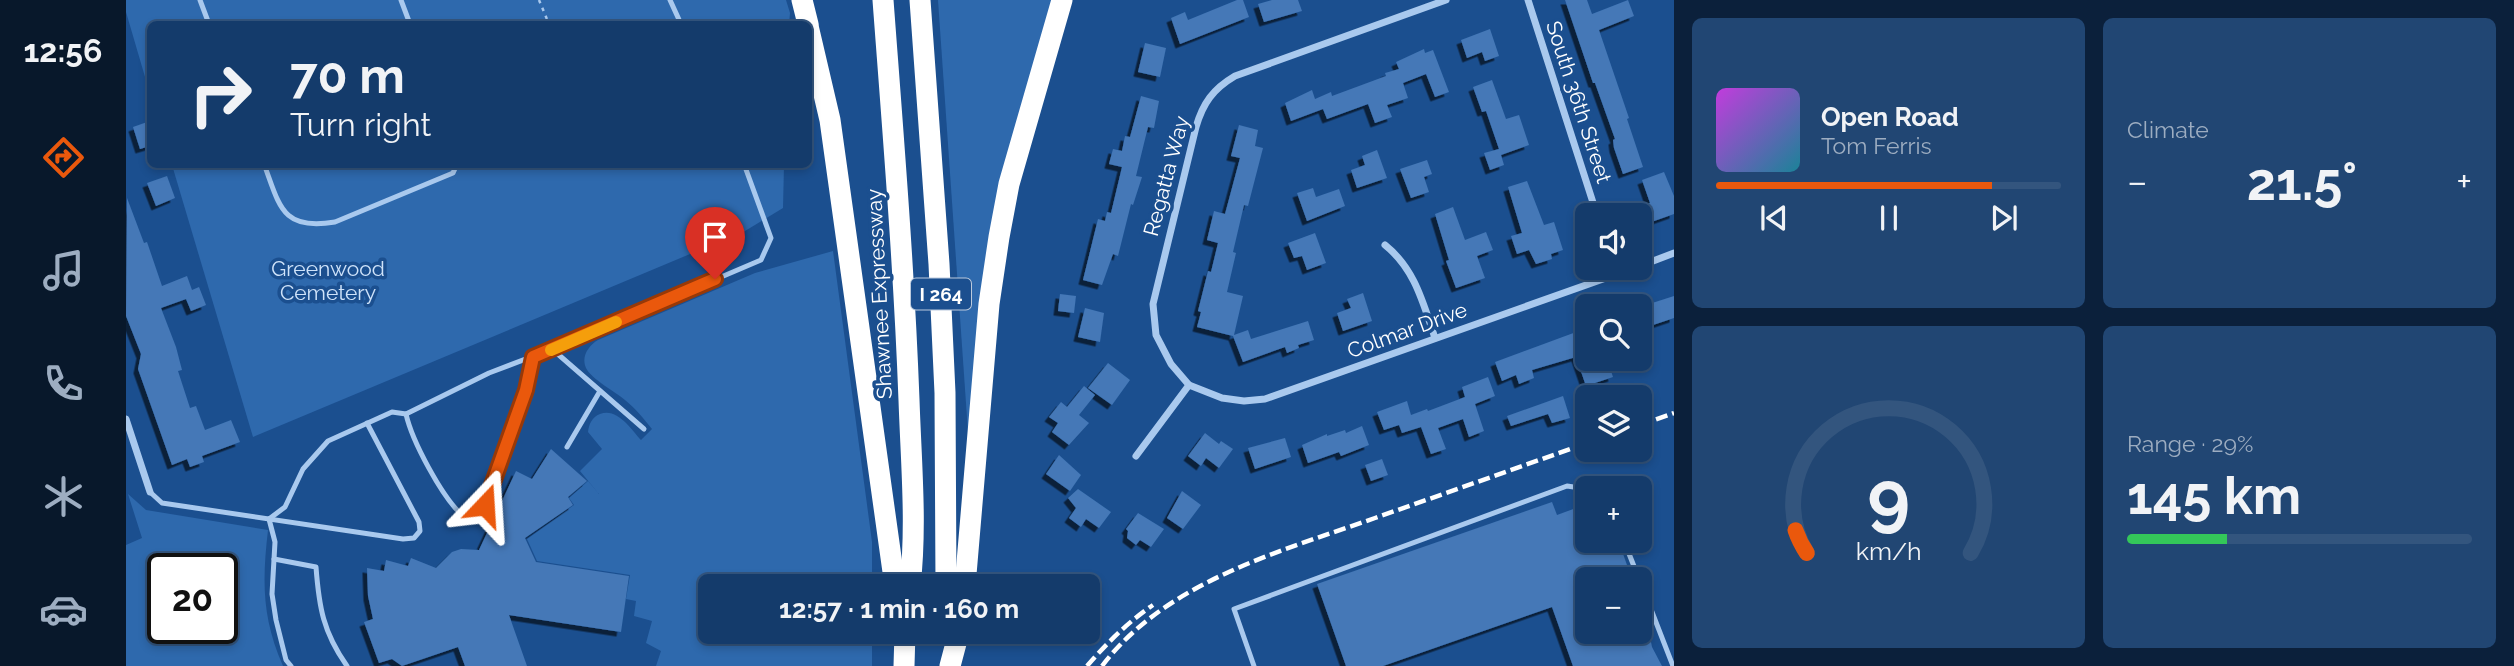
<!DOCTYPE html>
<meta charset="utf-8">
<style>
:root{--surface:#143b6b;--page:#214673;--text:#f1f3f6;--muted:#9dadc1;--line:#33557e;--accent:#ea580c}
body{margin:0;font-family:Raleway,sans-serif;background:var(--page);color:var(--text);height:100vh;display:flex;flex-direction:column;font-size:26px;white-space:nowrap}
*{box-sizing:border-box;margin:0}
p{font-size:23px;color:var(--muted)}
.icon{flex:none;width:38px;height:38px;fill:none;stroke:currentColor;stroke-width:2;stroke-linecap:round;stroke-linejoin:round}
.map{position:relative;flex:1;overflow:hidden}
.side{display:flex;flex-direction:column;gap:18px;padding:18px;background:#0b203b;width:840px}
.side>*{flex:none}
.guide{position:absolute;left:21px;top:21px;width:665px;height:147px;border-radius:10px;box-shadow:0 4px 10px #0003,0 0 0 2px var(--line);background:#143b6b;color:var(--text);overflow:hidden}
.tools{position:absolute;left:1449px;top:203px;display:grid;gap:14px}
.tools a{display:grid;place-items:center;width:77px;height:77px;border-radius:10px;background:var(--surface);box-shadow:0 4px 10px #0003,0 0 0 2px var(--line);font-size:35px}
.speed{position:absolute;left:21px;top:553px;display:flex;gap:14px;font-size:35px;font-weight:700;text-align:center}
.speed>*{display:grid;place-content:center;width:91px;height:91px;border-radius:50%;background:var(--surface);box-shadow:0 4px 10px #0003,0 0 0 2px var(--line);line-height:1}
.speed .limit{border:4px solid #111;border-radius:10px;background:#fff;color:#111}
.pin{position:absolute;display:grid;place-items:center;width:60px;height:60px;color:#fff;margin:-72px -30px;border-radius:50% 50% 50% 0;rotate:-45deg;box-shadow:0 0 7px #0007}
.pin .icon{rotate:45deg}
.me{position:absolute;width:77px;margin:-38px;rotate:20deg;stroke-linejoin:round;filter:drop-shadow(0 0 5px #0008)}
.turn{display:flex;align-items:center;gap:24px;height:147px;padding:0 28px;font-size:32px}
.turn .icon{width:91px;height:91px;stroke-width:2.5}
.turn b{display:block;font-size:49px;line-height:60px}
.big{font-size:52px;font-weight:700;line-height:1.1}
.side .tile{flex:1;display:flex;flex-direction:column;justify-content:center;gap:10px;min-width:0;padding:0 24px;border-radius:10px;background:var(--page)}
.side .dial{align-items:center;gap:0}
.dial svg{height:182px;overflow:visible;fill:none;stroke:var(--line);stroke-width:7;stroke-linecap:round;text-anchor:middle}
.dial text{fill:var(--text);stroke:none}
.song{display:flex;align-items:center;gap:21px}
.cover{width:84px;height:84px;border-radius:10px;background:linear-gradient(135deg,hsl(290 70% 55%),hsl(190 70% 35%))}
.played{height:7px;border-radius:4px;background:linear-gradient(90deg,var(--accent) 80%,var(--line) 80%)}
.keys{display:flex;justify-content:space-around;direction:ltr}
.heat{display:flex;justify-content:space-between;align-items:center;font-size:38px;direction:ltr}
.charge{height:10px;border-radius:5px;background:linear-gradient(90deg,#34c759 29%,var(--line) 0)}
.side .tiles{flex:1;display:grid;gap:18px;grid-template-columns:repeat(2,1fr)}
.trip{position:absolute;left:572px;top:574px;width:402px;height:70px;border-radius:10px;background:var(--surface);box-shadow:0 4px 10px #0003,0 0 0 2px var(--line);font-weight:700;line-height:70px;text-align:center}
main{display:flex;flex:1;min-height:0}
.dock{display:flex;flex-direction:column;width:126px;justify-content:space-around;align-items:center;background:#08182b;color:var(--muted)}
.dock .icon{width:49px;height:49px}
.dock .selected{color:var(--accent)}
.dock b{font-size:32px;color:var(--text)}
.map>svg:first-child{display:block}
</style>
<main>
<nav class="dock">
<b>12:56</b>
<svg class="icon selected" aria-label="directions" viewBox="0 0 24 24"><path d="M12 3l9 9-9 9-9-9zM9 14v-3h6M13 9l2 2-2 2"/></svg>
<svg class="icon" aria-label="music" viewBox="0 0 24 24"><path d="M9 18V5l10-2v13"/><circle cx="6" cy="18" r="3"/><circle cx="16" cy="16" r="3"/></svg>
<svg class="icon" aria-label="phone" viewBox="0 0 24 24"><path d="M5 4h4l2 5-3 2q2 4 5 5l2-3 5 2v4C11 20 4 13 5 4z"/></svg>
<svg class="icon" aria-label="climate" viewBox="0 0 24 24"><path d="M12 3v18M4 7l16 10M4 17L20 7"/></svg>
<svg class="icon" aria-label="car" viewBox="0 0 24 24"><path d="M5 17H2v-5l4-1 3-4h7l3 4 3 1v5h-3M9 17h6M6 11h13"/><circle cx="7" cy="17" r="2"/><circle cx="17" cy="17" r="2"/></svg>
</nav>
<div class="map">
<svg width="1548" height="666" viewBox="0 0 1548 666">
<defs>
<filter id="shadow"><feDropShadow dx="-4.5" dy="4.5" stdDeviation="0" flood-color="#0009"/></filter>
</defs>
<rect width="100%" height="100%" fill="#1b4f8f"/>
<!-- green -->
<g fill="#2e69ad" fill-rule="evenodd">
<polygon points="0,0 660,0 664,13 663,24 24,24 24,94 0,12"/>
<polygon points="812,0 927,0 842,432"/>
<polygon points="46,165 658,165 657,208 619,231 127,437"/>
<path d="M 707,251 L 746,542 L 746,586 L 584,586 L 584,632 L 746,632 L 746,666 L 530,666 L 535,651 L 520,643 L 526,621 L 508,616 L 510,601 L 500,599 L 504,575 L 411,561 L 401,539 L 448,505 L 443,498 L 462,481 L 473,494 L 454,471 L 476,449 L 462,432 C 463,424 466,417 474,414 C 491,407 505,429 515,440 L 526,429 C 518,419 509,408 499,400 C 490,392 465,379 460,368 C 455,357 462,346 472,340 L 629,273 Z"/>
<path d="M 2,494 L 20,510 L 142,530 C 136,582 136,618 157,666 L 0,666 L 0,545 L 16,538 ZM 37,569 L 96,569 L 96,628 L 37,628 Z"/>
</g>
<!-- building -->
<g fill="#4478b7" filter="url(#shadow)">
<polygon points="1111,0 1117,0 1123,17 1054,44 1045,18 1059,12 1062,20"/>
<polygon points="1146,0 1172,0 1176,11 1138,22 1132,4"/>
<polygon points="1439,0 1461,0 1466,14 1502,0 1508,16 1473,30 1503,118 1501,119 1517,167 1497,174 1488,148 1487,140 1489,139 1469,83 1467,83"/>
<polygon points="1364,29 1373,56 1359,61 1356,52 1341,58 1335,40"/>
<polygon points="1019,43 1040,48 1034,77 1012,72"/>
<polygon points="1298,49 1299,53 1307,50 1323,92 1309,97 1300,74 1277,83 1282,98 1261,105 1266,117 1249,123 1242,104 1201,119 1197,109 1165,121 1159,103 1186,90 1189,99 1205,92 1206,96 1260,76 1259,73 1273,69 1270,62"/>
<polygon points="1366,80 1380,119 1393,115 1403,145 1375,155 1378,165 1364,170 1358,153 1373,149 1360,111 1356,112 1347,87"/>
<polygon points="1015,96 1033,101 1028,128 1022,127 1010,176 1016,177 1007,205 1005,204 992,256 987,254 976,285 957,280 972,219 979,221 981,212 985,213 996,167 983,164 987,149 996,151 999,136 1004,137"/>
<polygon points="24,121 24,146 14,149 7,127"/>
<polygon points="1113,125 1132,130 1129,146 1137,148 1122,206 1118,205 1107,252 1110,253 1101,292 1117,296 1108,335 1122,330 1125,339 1182,321 1188,340 1172,345 1173,348 1161,353 1159,347 1117,362 1107,336 1071,327 1075,312 1072,311 1082,271 1085,272 1092,243 1081,240 1088,211 1099,214 1114,158 1105,156"/>
<polygon points="1251,150 1261,178 1231,188 1225,170 1239,165 1236,156"/>
<polygon points="1301,160 1306,174 1298,177 1303,192 1285,198 1274,169"/>
<polygon points="1538,172 1548,196 1548,214 1514,226 1514,207 1524,203 1516,180"/>
<polygon points="41,176 49,198 30,206 21,183"/>
<polygon points="1401,181 1418,225 1428,222 1437,250 1425,254 1426,259 1410,264 1403,250 1391,254 1385,236 1396,233 1382,187"/>
<polygon points="1187,188 1190,197 1213,189 1219,206 1181,221 1171,193"/>
<polygon points="1,198 18,243 21,242 36,286 61,276 66,290 73,287 80,305 65,311 60,299 35,308 50,347 56,370 52,371 64,408 70,406 79,430 105,420 114,442 76,456 78,462 64,467 61,459 46,465 12,369 15,354 0,316"/>
<polygon points="1327,207 1339,240 1360,232 1367,250 1351,256 1359,278 1330,288 1320,261 1323,260 1309,214"/>
<polygon points="1189,233 1200,263 1181,270 1176,256 1168,258 1162,243"/>
<polygon points="1237,293 1246,321 1217,331 1211,313 1225,308 1221,299"/>
<polygon points="934,294 950,296 948,313 932,311"/>
<polygon points="1548,296 1548,318 1527,325 1520,305"/>
<polygon points="959,308 978,313 974,342 952,337"/>
<polygon points="1461,328 1461,366 1481,359 1487,377 1460,386 1450,357 1406,370 1408,378 1393,384 1390,375 1376,381 1369,362"/>
<polygon points="982,363 1004,380 986,405 962,388"/>
<polygon points="1362,377 1369,396 1349,404 1358,431 1343,437 1337,419 1312,428 1320,449 1305,454 1295,427 1276,433 1273,425 1258,430 1251,412 1281,401 1285,415 1301,409 1302,411 1339,397 1336,387"/>
<polygon points="958,386 969,395 953,415 963,423 943,445 926,432 932,423 923,417 935,402 941,407"/>
<polygon points="1437,396 1444,418 1426,423 1422,414 1385,426 1381,416"/>
<polygon points="1236,426 1243,445 1215,456 1213,452 1182,463 1176,445 1201,434 1201,436 1219,430 1220,433"/>
<polygon points="1079,433 1093,444 1095,441 1107,449 1093,468 1080,458 1075,466 1062,456"/>
<polygon points="1159,438 1165,457 1129,469 1122,448"/>
<polygon points="425,449 461,481 442,497 447,505 399,538 410,562 503,576 495,632 383,615 401,666 339,666 332,647 276,666 266,659 253,663 238,622 247,619 242,596 241,568 258,571 260,560 282,566 285,558 310,568 326,552 335,549 353,550 390,471 406,479"/>
<polygon points="933,455 955,475 944,491 920,474"/>
<polygon points="1256,459 1262,475 1245,481 1239,465"/>
<polygon points="952,489 985,512 973,528 960,519 955,527 943,518 950,508 942,498"/>
<polygon points="1056,491 1075,505 1057,529 1041,518"/>
<polygon points="1426,502 1431,515 1461,504 1461,541 1478,541 1483,555 1496,551 1506,579 1461,579 1461,632 1523,632 1526,647 1536,666 1447,666 1426,607 1257,666 1220,666 1191,584"/>
<polygon points="1012,513 1038,529 1025,547 1014,540 1010,545 1001,538 1002,531 1000,529"/>
</g>
<g fill="none" stroke-linecap="round" stroke-linejoin="round">
<!-- path -->
<g stroke="#a9c9ee" stroke-width="2.5" stroke-dasharray="3.5 5" stroke-linecap="butt">
<polyline points="413,0 423,24"/>
<polyline points="339,168 347,164"/>
</g>
<!-- lane -->
<g stroke="#a9c9ee" stroke-width="5">
<polyline points="74,0 83,24"/>
<polyline points="275,0 284,24"/>
<polyline points="544,0 555,24"/>
<path d="M 138,164 C 154,207 156,231 209,222 L 327,173 L 331,164"/>
<polyline points="426,349 518,429"/>
<path d="M 407,357 L 400,390 L 359,505 L 336,515 C 316,497 286,441 280,414 L 363,373 L 426,349 L 635,260 L 645,238 L 618,164"/>
<polyline points="441,447 474,391"/>
<polyline points="24,492 36,503 277,539 288,538 294,531 293,522 241,423"/>
<polyline points="143,519 159,507 177,469 202,441 266,412 280,414"/>
<polyline points="143,519 149,542 146,594 150,620 160,660 165,666"/>
<polyline points="1498,541 1513,579"/>
<path d="M 148,559 L 190,567 C 193,607 197,632 221,666"/>
<polyline points="1514,581 1547,666"/>
<polyline points="1128,666 1108,609 1441,486 1461,489"/>
</g>
<!-- street -->
<g stroke="#a9c9ee" stroke-width="7">
<path d="M 1320,0 L 1109,76 C 1087,89 1077,103 1070,127 L 1027,304 L 1030,335 L 1045,364 L 1063,385 L 1096,398 L 1118,401 L 1139,399 L 1508,268"/>
<polyline points="1402,0 1471,215"/>
<path d="M 1259,245 C 1289,269 1297,303 1309,338"/>
<polyline points="1514,266 1548,253"/>
<polyline points="0,419 24,492"/>
<polyline points="1010,456 1063,385"/>
</g>
<!-- highway -->
<g stroke="#fff" stroke-width="21">
<polyline points="676,0 682,24"/>
<path d="M 757,0 C 767,133 778,266 783,400 C 785,461 791,525 784,586"/>
<polyline points="794,0 813,264 819,393 820,586"/>
<polyline points="682,26 704,120 769,586"/>
<polyline points="839,586 863,304 873,237 883,184 936,0"/>
<polyline points="778,666 779,632"/>
<polyline points="824,666 833,632"/>
</g>
<!-- rail -->
<g stroke="#fff" stroke-width="4.5" stroke-dasharray="12 5" stroke-linecap="butt">
<polyline points="1514,425 1548,413"/>
<path d="M 961,666 C 981,643 1002,622 1027,605"/>
<path d="M 976,666 C 1041,581 1153,552 1249,518 C 1320,493 1391,468 1461,443"/>
</g>
</g>
<g fill="none" stroke-linecap="round" stroke-linejoin="round">
<!-- route casing -->
<g stroke="#983908" stroke-width="18">
<polyline id="route" points="359,505 400,390 407,357 589,279"/>
</g>
<!-- route -->
<use href="#route" stroke="#ea580c" stroke-width="12"/>
<!-- slow -->
<polyline stroke="#f59e0b" stroke-width="12" points="425,350 490,322"/>
</g>
<g text-anchor="middle" dominant-baseline="central" stroke-width="7" stroke-linejoin="round" paint-order="stroke">
<!-- shield labels -->
<rect fill="#1b4f8f" stroke="#bbcadd" stroke-width="2" x="785" y="278.5" width="60" height="31" rx="5"/>
<g font-size="19" font-weight="bold" fill="#fff">
<text x="815" y="294">I 264</text>
</g>
<!-- street labels -->
<g font-size="21" fill="#fff" stroke="#1b4f8f">
<text transform="translate(1453 102) rotate(72)">South 36th Street</text>
<text transform="translate(1040 176) rotate(-75)">Regatta Way</text>
<text transform="translate(753 294) rotate(-93)">Shawnee Expressway</text>
<text transform="translate(1281 330) rotate(-20)">Colmar Drive</text>
</g>
<!-- park labels -->
<g font-size="21" fill="#cfe3fa" stroke="#1b4f8f">
<text x="202" y="268">Greenwood<tspan x="202" dy="24">Cemetery</tspan></text>
</g>
</g>
</svg>
<div class="tools">
<a><svg class="icon" aria-label="sound" viewBox="0 0 24 24"><path d="M4 9h4l5-4v14l-5-4H4zM17 9q2 3 0 6"/></svg></a>
<a><svg class="icon" aria-label="search" viewBox="0 0 24 24"><circle cx="10" cy="10" r="6"/><path d="M15 15l6 6"/></svg></a>
<a><svg class="icon" aria-label="layers" viewBox="0 0 24 24"><path d="M12 4l9 5-9 5-9-5zM3 14l9 5 9-5"/></svg></a>
<a>+</a>
<a>−</a>
</div>
<div class="speed"><div class="limit">20</div></div>
<div class="pin" style="left:589px;top:279px;background:#d93025"><svg class="icon" aria-label="arrive" viewBox="0 0 24 24"><path d="M6 21V4h12l-3 4 3 4H6"/></svg></div>
<svg class="me" style="left:359px;top:505px" viewBox="-20 -20 40 40"><path d="M0-17L14 15 0 8-14 15z" fill="#ea580c" stroke="#fff" stroke-width="4"/></svg>
<div class="trip">12:57 · 1 min · 160 m</div>
<div class="guide">
<div class="turn"><svg class="icon" aria-label="right" viewBox="0 0 24 24"><path d="M7 20v-9h11M14 6l5 5-5 5"/></svg><div><b>70 m</b>Turn right</div></div>
</div>
</div>
<section class="side">
<div class="tiles">
<div class="tile">
<div class="song"><i class="cover"></i><div><b>Open Road</b><p>Tom Ferris</p></div></div>
<div class="played"></div>
<div class="keys"><svg class="icon" aria-label="previous" viewBox="0 0 24 24"><path d="M18 5L8 12l10 7zM5 5v14"/></svg><svg class="icon" aria-label="pause" viewBox="0 0 24 24"><path d="M8 5v14M16 5v14"/></svg><svg class="icon" aria-label="next" viewBox="0 0 24 24"><path d="M6 5l10 7-10 7zM19 5v14"/></svg></div>
</div>
<div class="tile"><p>Climate</p>
<div class="heat"><a>−</a><b class="big">21.5°</b><a>+</a></div>
</div>
<div class="tile dial"><svg viewBox="0 0 100 80">
<path d="M14 69A42 42 0 1 1 86 69"/>
<path d="M14 69A42 42 0 0 1 9 59" stroke="#ea580c"/>
<text x="50" y="56" font-size="32" font-weight="700">9</text>
<text x="50" y="72" font-size="11">km/h</text>
</svg></div>
<div class="tile"><p>Range · 29%</p><b class="big">145 km</b><div class="charge"></div></div>
</div>
</section>
</main>
